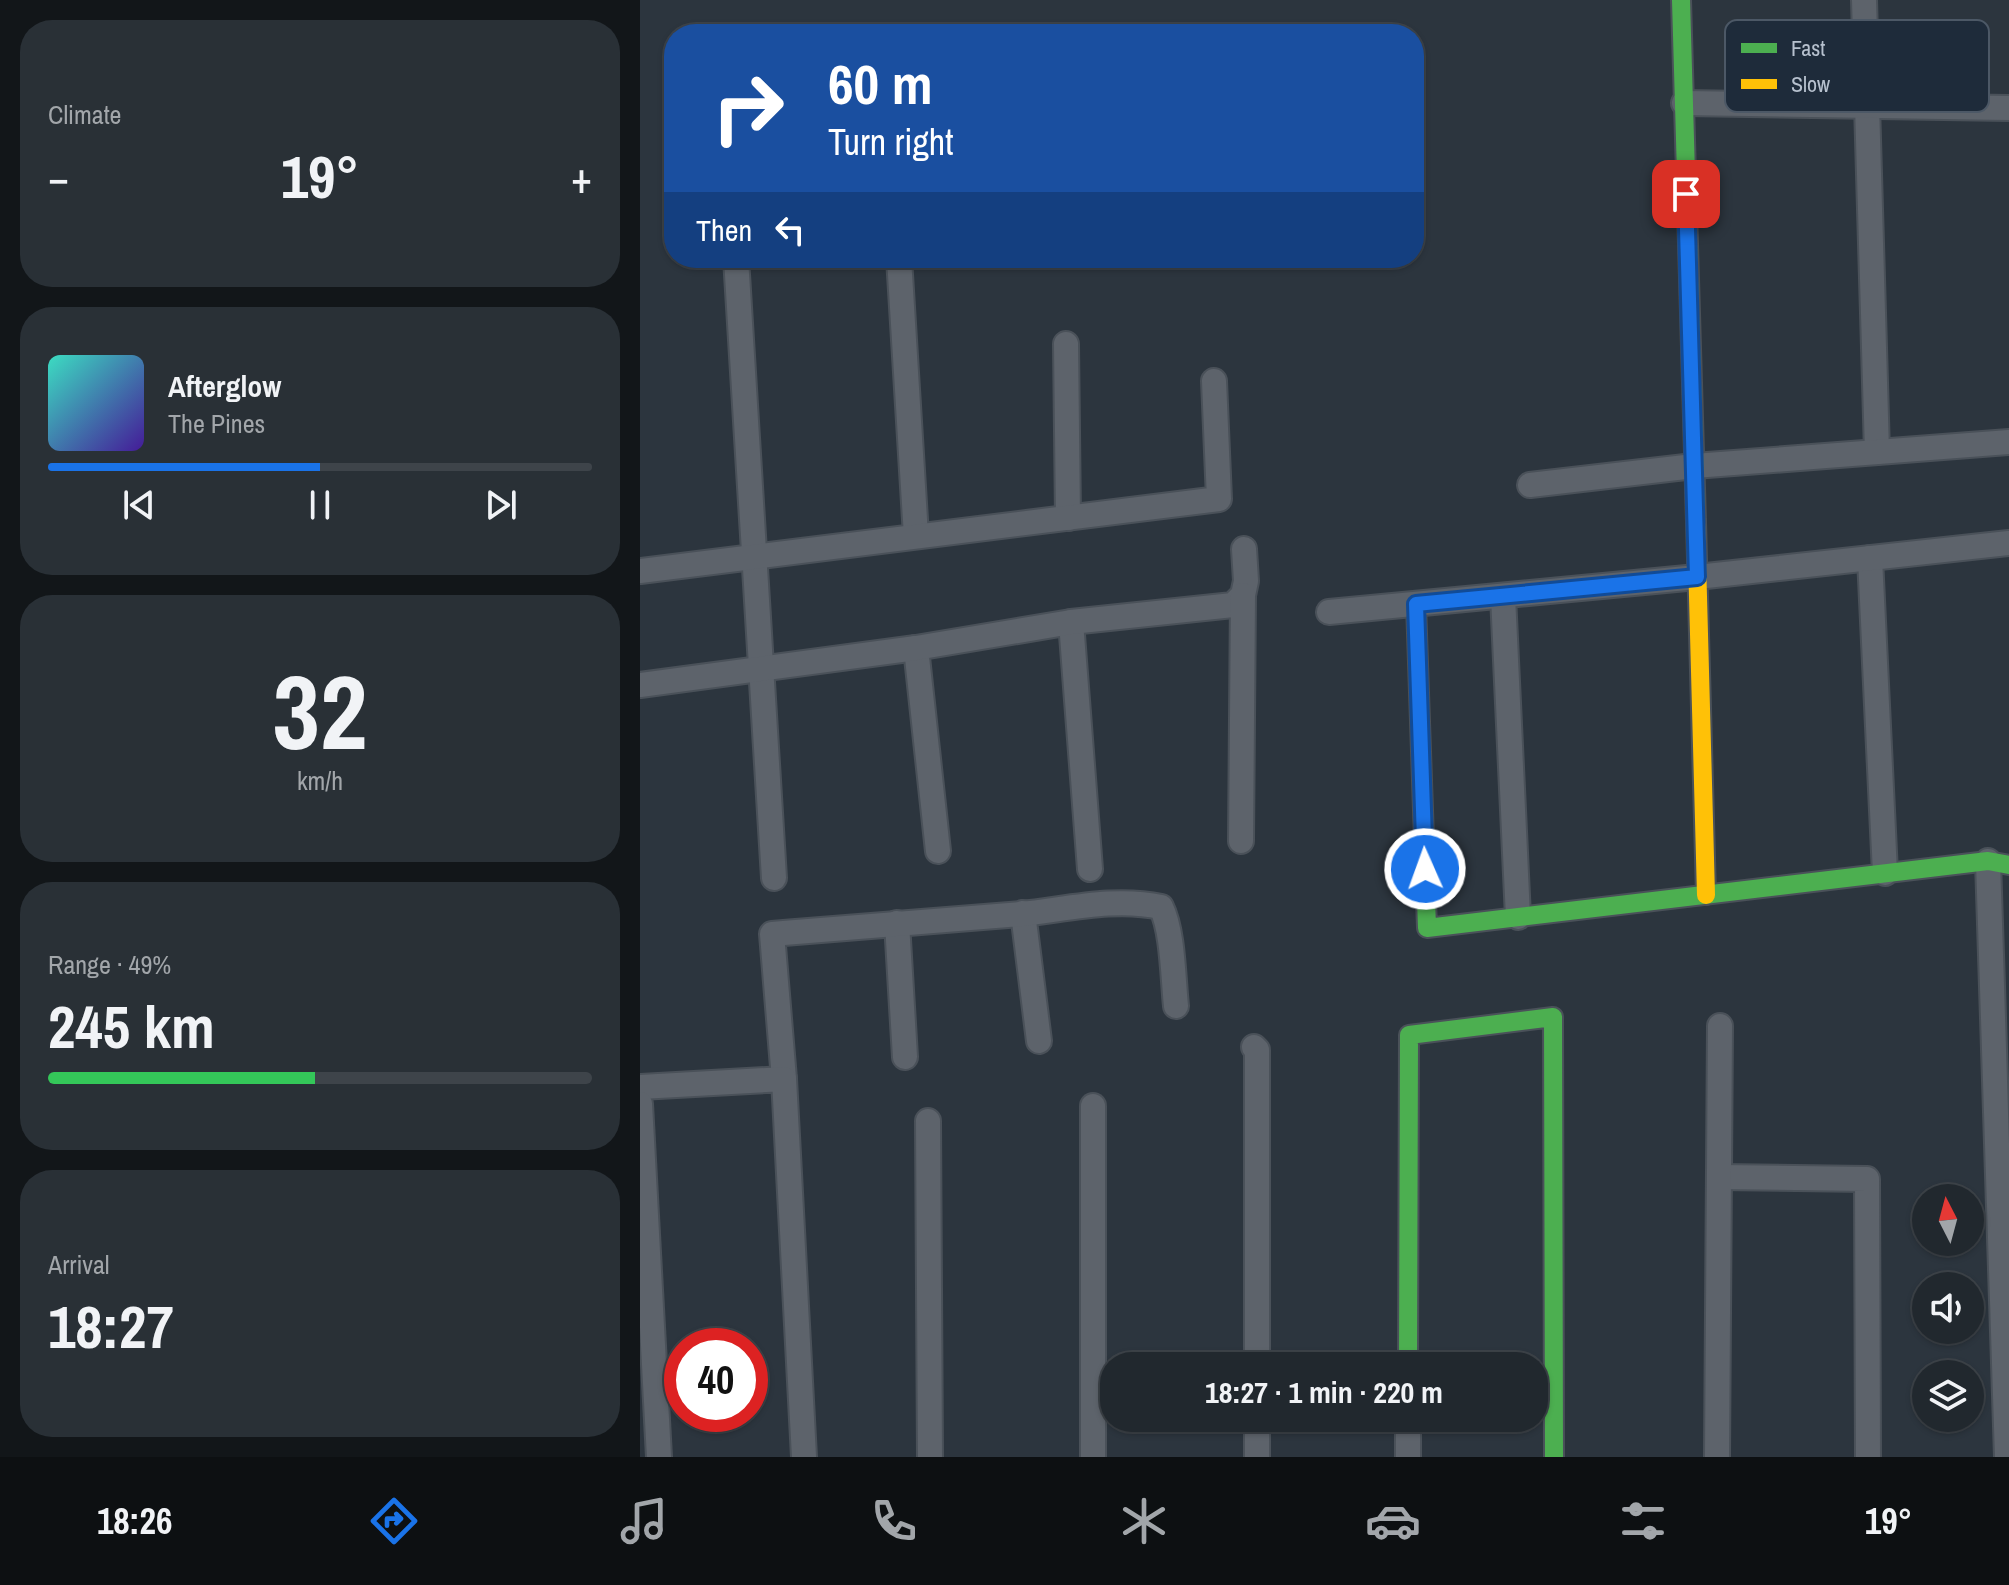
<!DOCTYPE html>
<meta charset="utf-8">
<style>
:root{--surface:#21282e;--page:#293036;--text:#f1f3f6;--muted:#a2a6aa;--line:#3e444a;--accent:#1a73e8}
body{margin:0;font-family:"Archivo Narrow",sans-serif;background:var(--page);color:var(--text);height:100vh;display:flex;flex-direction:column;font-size:30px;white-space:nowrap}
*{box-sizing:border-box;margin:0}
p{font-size:26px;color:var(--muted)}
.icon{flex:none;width:44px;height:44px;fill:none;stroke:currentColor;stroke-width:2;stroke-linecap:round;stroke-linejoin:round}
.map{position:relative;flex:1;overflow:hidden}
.sheet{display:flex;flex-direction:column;gap:20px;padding:20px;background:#121619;width:640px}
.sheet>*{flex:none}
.banner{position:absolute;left:24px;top:24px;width:760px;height:244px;border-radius:32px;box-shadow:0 2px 6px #0004,0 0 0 2px var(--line);background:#1a4fa0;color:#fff;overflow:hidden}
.needle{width:52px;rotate:354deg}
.tools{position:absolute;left:1272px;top:1184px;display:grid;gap:16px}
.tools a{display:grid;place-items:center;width:72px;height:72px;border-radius:50%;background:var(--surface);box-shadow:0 2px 6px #0004,0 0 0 2px var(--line);font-size:40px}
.speed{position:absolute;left:24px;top:1328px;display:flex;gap:16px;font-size:40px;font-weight:700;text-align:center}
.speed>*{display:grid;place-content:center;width:104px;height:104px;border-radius:50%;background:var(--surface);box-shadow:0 2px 6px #0004,0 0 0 2px var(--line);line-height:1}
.speed .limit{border:12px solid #d22;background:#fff;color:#111}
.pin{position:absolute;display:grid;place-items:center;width:68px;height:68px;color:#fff;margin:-34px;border-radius:16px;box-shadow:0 4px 12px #0006}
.me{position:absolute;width:88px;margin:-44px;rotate:358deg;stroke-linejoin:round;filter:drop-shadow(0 0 6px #0008)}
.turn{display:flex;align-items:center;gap:28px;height:168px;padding:0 32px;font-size:36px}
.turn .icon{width:104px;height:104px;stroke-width:2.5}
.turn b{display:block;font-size:56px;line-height:68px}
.then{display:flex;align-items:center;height:76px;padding:0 32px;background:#0003;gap:16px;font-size:30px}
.big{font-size:60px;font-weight:800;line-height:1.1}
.sheet .tile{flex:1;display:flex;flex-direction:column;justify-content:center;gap:12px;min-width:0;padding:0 28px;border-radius:32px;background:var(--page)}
.sheet .dial{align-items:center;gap:0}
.dial b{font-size:104px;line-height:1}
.song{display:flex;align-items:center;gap:24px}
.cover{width:96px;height:96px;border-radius:12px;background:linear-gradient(135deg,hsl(170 70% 55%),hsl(260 70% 35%))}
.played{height:8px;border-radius:4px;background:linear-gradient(90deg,var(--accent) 50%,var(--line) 50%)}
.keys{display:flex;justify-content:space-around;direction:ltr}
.heat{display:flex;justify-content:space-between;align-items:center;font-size:44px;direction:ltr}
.charge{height:12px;border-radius:6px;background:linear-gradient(90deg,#34c759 49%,var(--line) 0)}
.trip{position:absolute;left:460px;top:1352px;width:448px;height:80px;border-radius:32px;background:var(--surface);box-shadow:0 2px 6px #0004,0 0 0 2px var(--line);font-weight:800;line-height:80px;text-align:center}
.tabs{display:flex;height:128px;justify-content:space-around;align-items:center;background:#0d1012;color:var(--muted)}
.tabs .icon{width:56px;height:56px}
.tabs .on{color:var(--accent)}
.tabs b{font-size:36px;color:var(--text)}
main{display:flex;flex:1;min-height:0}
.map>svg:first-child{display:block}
</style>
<main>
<section class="sheet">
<div class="tile"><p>Climate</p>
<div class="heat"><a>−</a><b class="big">19°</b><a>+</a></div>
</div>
<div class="tile">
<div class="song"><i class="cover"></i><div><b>Afterglow</b><p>The Pines</p></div></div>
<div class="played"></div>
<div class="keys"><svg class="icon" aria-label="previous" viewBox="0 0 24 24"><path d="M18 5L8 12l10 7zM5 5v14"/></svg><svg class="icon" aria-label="pause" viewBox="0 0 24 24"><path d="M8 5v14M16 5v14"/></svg><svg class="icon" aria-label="next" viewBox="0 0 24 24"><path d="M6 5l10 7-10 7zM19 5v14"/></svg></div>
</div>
<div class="tile dial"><b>32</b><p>km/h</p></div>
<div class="tile"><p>Range · 49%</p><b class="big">245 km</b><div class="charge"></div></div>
<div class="tile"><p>Arrival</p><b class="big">18:27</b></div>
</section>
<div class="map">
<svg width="1369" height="1457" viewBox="0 0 1369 1457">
<rect width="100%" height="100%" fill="#2c353e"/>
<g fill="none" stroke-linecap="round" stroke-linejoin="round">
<!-- street casing -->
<g stroke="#4a5159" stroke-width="28">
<g id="street">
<polyline points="1224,0 1237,452"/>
<polyline points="1044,103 1369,108"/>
<polyline points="96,258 134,878"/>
<polyline points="259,258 276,536"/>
<polyline points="426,344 428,518"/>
<polyline points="890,485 1054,466 1369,442"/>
<polyline points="1230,558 1245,873"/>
<polyline points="0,571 579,499 574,381"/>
<polyline points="863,596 878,917"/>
<polyline points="689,612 1057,577 1369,543"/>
<polyline points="431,622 450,869"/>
<polyline points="276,648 298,851"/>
<polyline points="0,685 276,648 431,622 593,605 603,595 606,581 604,549"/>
<polyline points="601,841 603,595"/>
<polyline points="1348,861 1367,1457"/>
<polyline points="383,913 399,1041"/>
<polyline points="257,923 265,1057"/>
<polyline points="614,1047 617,1050 617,1366"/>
<path d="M 144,1079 L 132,934 C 215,927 298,921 382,914 C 428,909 475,897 521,907 C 533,931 533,978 536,1006"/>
<polyline points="0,1087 144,1079 164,1457"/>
<polyline points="0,1104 19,1457"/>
<polyline points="453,1106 453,1457"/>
<polyline points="288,1121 290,1457"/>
<polyline points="1079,1177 1227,1179 1228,1457"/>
<polyline points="617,1418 617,1457"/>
<polyline points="768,1457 768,1418"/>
<polyline points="1077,1457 1080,1026"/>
</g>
</g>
<!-- fast casing -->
<g stroke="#4a5159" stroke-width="22">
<g id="fast">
<polyline points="1041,0 1056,522"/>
<polyline points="776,604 787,928 1348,861 1369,865"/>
<polyline points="768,1366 769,1035 913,1017 914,1457"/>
</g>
</g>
<!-- slow casing -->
<g stroke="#4a5159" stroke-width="22">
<polyline id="slow" points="1056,522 1066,895"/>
</g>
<!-- street -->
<use href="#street" stroke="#5d636b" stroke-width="24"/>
<!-- fast -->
<use href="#fast" stroke="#4caf50" stroke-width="18"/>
<!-- slow -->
<use href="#slow" stroke="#ffc107" stroke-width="18"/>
</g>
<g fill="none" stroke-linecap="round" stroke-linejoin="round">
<!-- route casing -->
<g stroke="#114b97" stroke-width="20">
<polyline id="route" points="785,869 776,604 1057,577 1046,194"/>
</g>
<!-- route -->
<use href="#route" stroke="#1a73e8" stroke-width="14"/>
</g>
<!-- legend -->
<rect x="1085" y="20" width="264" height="92" rx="12" fill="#1e2b3a" stroke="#4c5866" stroke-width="2"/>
<rect x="1101" y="43" width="36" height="10" fill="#4caf50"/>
<rect x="1101" y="79" width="36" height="10" fill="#ffc107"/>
<g font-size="22" fill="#b7c1ce">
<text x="1151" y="56">Fast</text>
<text x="1151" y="92">Slow</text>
</g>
</svg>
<div class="tools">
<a><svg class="needle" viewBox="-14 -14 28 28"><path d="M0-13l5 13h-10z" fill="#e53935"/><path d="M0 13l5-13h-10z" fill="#a2a6aa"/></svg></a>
<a><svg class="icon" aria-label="sound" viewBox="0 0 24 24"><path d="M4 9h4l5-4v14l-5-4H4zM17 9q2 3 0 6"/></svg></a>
<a><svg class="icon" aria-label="layers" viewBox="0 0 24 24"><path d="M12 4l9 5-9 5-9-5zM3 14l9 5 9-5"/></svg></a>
</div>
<div class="speed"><div class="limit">40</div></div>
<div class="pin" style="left:1046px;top:194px;background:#d93025"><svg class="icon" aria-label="arrive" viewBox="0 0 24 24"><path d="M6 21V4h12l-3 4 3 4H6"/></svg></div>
<svg class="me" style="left:785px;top:869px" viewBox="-20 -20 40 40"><circle r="17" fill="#1a73e8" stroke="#fff" stroke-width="3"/><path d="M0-11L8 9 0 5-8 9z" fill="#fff"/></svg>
<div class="trip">18:27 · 1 min · 220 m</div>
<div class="banner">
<div class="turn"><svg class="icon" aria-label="right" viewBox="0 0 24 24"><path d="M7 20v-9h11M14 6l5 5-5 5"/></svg><div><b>60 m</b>Turn right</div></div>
<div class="then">Then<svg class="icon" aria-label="left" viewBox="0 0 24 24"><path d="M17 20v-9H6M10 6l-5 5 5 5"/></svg></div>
</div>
</div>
</main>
<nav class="tabs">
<b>18:26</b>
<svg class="icon on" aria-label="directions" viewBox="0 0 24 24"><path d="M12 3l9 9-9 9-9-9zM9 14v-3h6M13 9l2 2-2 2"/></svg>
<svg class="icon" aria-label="music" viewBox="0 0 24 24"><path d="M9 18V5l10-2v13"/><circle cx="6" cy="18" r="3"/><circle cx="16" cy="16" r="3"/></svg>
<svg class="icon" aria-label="phone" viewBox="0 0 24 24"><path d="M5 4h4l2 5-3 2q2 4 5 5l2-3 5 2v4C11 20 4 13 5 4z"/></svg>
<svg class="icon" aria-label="climate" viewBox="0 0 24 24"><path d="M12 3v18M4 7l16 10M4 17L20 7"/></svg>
<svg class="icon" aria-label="car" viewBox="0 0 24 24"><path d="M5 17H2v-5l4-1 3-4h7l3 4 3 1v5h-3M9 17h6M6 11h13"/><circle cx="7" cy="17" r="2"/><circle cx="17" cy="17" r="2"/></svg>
<svg class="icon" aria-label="filters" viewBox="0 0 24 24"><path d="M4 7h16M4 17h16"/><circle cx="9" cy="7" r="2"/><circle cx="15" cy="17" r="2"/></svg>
<b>19°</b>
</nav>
